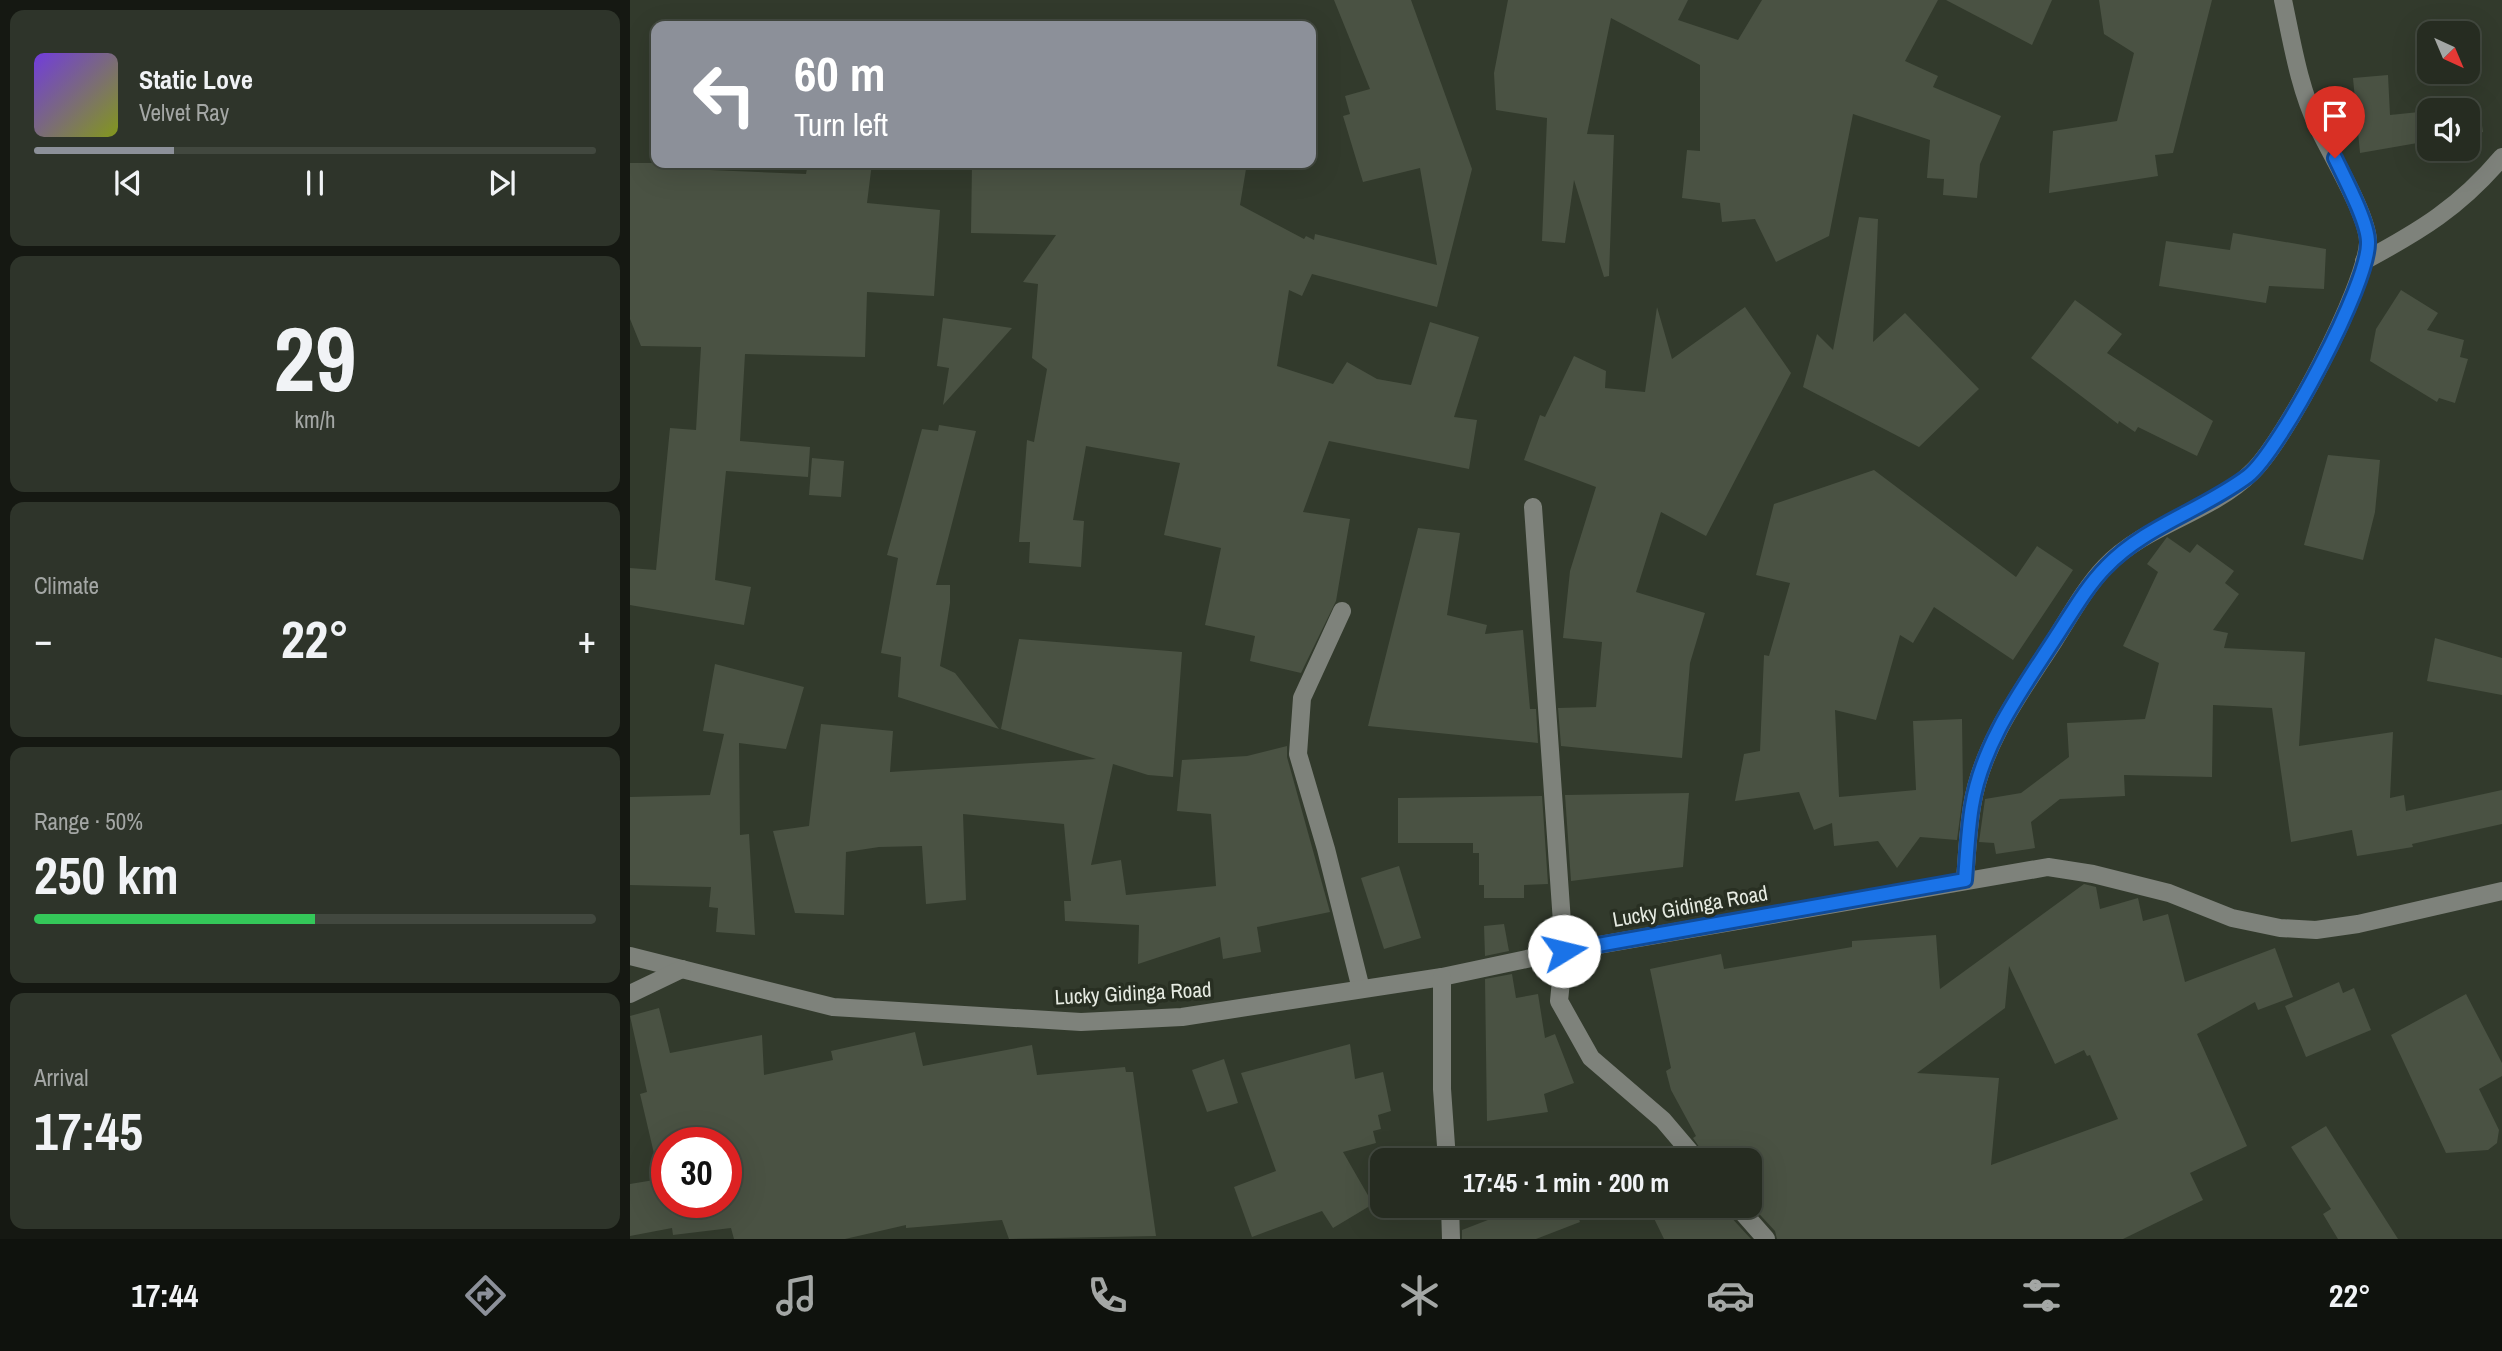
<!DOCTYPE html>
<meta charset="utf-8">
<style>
:root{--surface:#262c21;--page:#2e342a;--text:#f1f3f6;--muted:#a4a7a5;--line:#42483f;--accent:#8c9099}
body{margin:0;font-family:"Archivo Narrow",sans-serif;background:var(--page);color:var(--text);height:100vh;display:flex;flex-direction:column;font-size:26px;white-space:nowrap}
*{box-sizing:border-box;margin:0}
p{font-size:23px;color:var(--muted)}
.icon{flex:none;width:38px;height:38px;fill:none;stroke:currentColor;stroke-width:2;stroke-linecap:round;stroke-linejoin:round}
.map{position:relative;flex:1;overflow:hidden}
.sheet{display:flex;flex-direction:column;gap:10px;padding:10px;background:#151812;width:630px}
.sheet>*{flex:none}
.guide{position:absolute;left:21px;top:21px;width:665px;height:147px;border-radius:14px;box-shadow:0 7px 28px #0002,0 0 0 2px var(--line);background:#8c9099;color:#fff;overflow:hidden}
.needle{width:46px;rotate:136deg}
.controls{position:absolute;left:1787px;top:21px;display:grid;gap:14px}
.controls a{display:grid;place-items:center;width:63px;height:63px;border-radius:14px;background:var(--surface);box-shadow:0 7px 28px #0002,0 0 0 2px var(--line);font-size:35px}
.speed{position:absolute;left:21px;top:1127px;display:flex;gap:14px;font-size:35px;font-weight:700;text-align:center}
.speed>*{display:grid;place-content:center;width:91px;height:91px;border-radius:50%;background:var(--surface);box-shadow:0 7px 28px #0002,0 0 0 2px var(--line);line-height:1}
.speed .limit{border:10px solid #d22;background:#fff;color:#111}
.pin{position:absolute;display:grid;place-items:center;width:60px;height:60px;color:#fff;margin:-72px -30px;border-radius:50% 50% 50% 0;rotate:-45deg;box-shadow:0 0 7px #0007}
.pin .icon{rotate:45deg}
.me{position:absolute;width:77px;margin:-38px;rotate:81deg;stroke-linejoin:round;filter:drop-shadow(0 0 5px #0008)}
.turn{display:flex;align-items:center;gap:24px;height:147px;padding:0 28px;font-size:32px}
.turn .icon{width:91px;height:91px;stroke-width:2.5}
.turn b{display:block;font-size:49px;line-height:60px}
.big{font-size:52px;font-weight:800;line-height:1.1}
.sheet .widget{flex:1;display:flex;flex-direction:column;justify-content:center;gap:10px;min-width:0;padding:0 24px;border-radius:14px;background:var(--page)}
.sheet .dial{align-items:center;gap:0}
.dial b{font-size:91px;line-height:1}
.song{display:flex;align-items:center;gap:21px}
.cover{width:84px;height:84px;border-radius:10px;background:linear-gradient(135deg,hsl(260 70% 55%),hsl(70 70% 35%))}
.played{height:7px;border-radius:4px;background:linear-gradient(90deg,var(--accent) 25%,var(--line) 25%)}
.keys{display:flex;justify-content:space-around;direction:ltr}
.heat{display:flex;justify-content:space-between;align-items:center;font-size:38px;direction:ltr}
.charge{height:10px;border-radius:5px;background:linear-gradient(90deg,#34c759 50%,var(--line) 0)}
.trip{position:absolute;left:740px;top:1148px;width:392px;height:70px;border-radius:14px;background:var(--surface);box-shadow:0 7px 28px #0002,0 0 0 2px var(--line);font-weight:800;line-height:70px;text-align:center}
.menu{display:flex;height:112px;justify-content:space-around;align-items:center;background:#0f120d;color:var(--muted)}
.menu .icon{width:49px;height:49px}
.menu .current{color:var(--accent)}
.menu b{font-size:32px;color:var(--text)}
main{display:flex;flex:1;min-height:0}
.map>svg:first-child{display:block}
</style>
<main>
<section class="sheet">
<div class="widget">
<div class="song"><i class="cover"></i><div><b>Static Love</b><p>Velvet Ray</p></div></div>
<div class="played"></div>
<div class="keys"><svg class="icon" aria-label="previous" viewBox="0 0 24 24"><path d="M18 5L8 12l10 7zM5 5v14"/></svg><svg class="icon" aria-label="pause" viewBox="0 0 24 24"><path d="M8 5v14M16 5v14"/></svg><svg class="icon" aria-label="next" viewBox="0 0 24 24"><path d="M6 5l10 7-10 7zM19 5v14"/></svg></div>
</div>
<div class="widget dial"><b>29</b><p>km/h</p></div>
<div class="widget"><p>Climate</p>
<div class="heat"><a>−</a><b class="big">22°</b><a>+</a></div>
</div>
<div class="widget"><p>Range · 50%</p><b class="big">250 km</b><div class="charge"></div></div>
<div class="widget"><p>Arrival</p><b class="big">17:45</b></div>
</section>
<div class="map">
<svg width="1872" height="1239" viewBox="0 0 1872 1239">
<rect width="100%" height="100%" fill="#323a2c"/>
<!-- building -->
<g fill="#4a5243" fill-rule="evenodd">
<polygon points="704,0 781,0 842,169 807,307 682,274 672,296 659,290 647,366 703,384 717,362 747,379 781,385 800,322 849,337 824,417 847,420 839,469 699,441 673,512 720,519 706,601 671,673 620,661 625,636 575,625 591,548 534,535 550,463 456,446 443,520 454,521 451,567 399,563 400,542 389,542 397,440 404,442 417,369 402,358 408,284 393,282 426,235 341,233 342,163 617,163 610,205 674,239 676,236 684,240 685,234 807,265 790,168 733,182 713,116 720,114 715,96 740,89"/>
<polygon points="878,0 1058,0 1048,20 1108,40 1132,0 1308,0 1275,61 1308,76 1303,87 1371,116 1350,164 1347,198 1313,195 1314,179 1297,178 1300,140 1223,114 1199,236 1146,262 1125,219 1092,222 1090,203 1052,198 1057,150 1070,151 1070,65 981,18 957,134 984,135 979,276 974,277 944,180 935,243 912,241 917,118 866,110 864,73"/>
<polygon points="1316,0 1422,0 1402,45"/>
<polygon points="1469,0 1582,0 1543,153 1525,155 1528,176 1419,193 1423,131 1487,121 1504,53 1474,34"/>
<polygon points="1758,75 1760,115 1799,111 1799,141 1730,153 1723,78"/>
<polygon points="1849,106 1853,132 1838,135 1838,110 1807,110"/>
<polygon points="0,163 55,163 56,169 176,174 178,163 242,163 237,203 310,210 304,296 237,292 235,357 115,354 110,441 180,447 178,477 96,471 85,580 121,587 114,625 0,605 0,568 26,570 40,428 66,430 71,347 11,346 0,319"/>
<polygon points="1229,217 1248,219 1243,342 1275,313 1349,389 1289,447 1173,387 1187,334 1203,350"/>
<polygon points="1603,233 1696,249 1694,289 1639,286 1636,303 1529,286 1536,241 1600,250"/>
<polygon points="1771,290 1808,313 1797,330 1834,340 1830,357 1838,359 1825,403 1809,398 1807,402 1740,361 1746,329"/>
<polygon points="1445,300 1492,334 1477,353 1583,421 1567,456 1508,427 1505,432 1489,421 1488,424 1401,358"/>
<polygon points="1027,307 1042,359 1115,307 1161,373 1076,536 1031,512 1006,592 1075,613 1060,663 1052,758 931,746 928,708 966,707 972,642 933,638 940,571 966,487 894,460 910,415 915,417 944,356 976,371 975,388 1015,392"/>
<polygon points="313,318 382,328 313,405 319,368 307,366"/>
<polygon points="309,425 346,431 306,585 320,585 320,603 310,666 325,673 369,729 268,697 271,657 251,653 268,558 257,555 292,429 308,431"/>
<polygon points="1698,455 1750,460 1745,512 1733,560 1674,545"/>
<polygon points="182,458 214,461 211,497 179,495"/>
<polygon points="1244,470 1386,577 1407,546 1443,570 1383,660 1304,607 1283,643 1270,635 1246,720 1205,710 1209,797 1286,790 1283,721 1332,719 1333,794 1327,840 1290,837 1267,868 1248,841 1204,846 1202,823 1184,830 1169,792 1105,801 1114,754 1130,751 1134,655 1139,656 1160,583 1126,575 1144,504"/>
<polygon points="788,528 830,533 817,615 857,625 855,634 893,630 900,709 906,709 908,743 738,726"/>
<polygon points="1537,537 1560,553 1567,544 1604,571 1595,583 1609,594 1583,630 1598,633 1594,648 1675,652 1669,746 1763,732 1760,798 1774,795 1776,811 1872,790 1872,824 1782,844 1783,847 1727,856 1722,830 1661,842 1642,708 1583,705 1582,777 1494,775 1495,796 1430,799 1401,822 1405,848 1366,854 1364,843 1349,842 1355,799 1391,793 1439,757 1437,723 1515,719 1529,663 1493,646 1528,572 1517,564"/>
<polygon points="1805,638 1872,658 1872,695 1797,681"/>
<polygon points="389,639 552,652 543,777 518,775 483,764 461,865 491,860 496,895 586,886 581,814 547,811 552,760 617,756 657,746 657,757 700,912 627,927 631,952 593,959 590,937 508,964 509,925 435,921 434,901 441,901 434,824 333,814 336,900 296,904 292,846 249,847 216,852 214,915 165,913 143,831 179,826 191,724 263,731 260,772 466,759 371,729"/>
<polygon points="85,664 174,687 156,749 109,743 110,835 119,834 125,935 86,932 88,908 79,907 81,887 0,885 0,797 80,795 94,734 73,731"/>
<polygon points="1059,793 1053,867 941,881 935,795"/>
<polygon points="912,796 918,884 894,885 894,898 854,898 854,885 849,885 849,853 843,853 843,843 768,843 768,798"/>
<polygon points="769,866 791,938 754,949 731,878"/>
<path d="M 1454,884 L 1466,887 L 1470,909 L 1508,898 L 1513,921 L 1538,914 L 1555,982 L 1645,948 L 1663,997 L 1628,1010 L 1625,1002 L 1567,1034 L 1617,1146 L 1560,1173 L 1573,1200 L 1493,1239 L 1147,1239 L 1145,1231 L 1120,1204 L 1120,1160 L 1078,1160 L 1063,1138 L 1066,1136 L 1041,1090 L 1036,1071 L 1041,1068 L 1020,969 L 1091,954 L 1094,969 L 1222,947 L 1222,941 L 1306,935 L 1310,989 ZM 1379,966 L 1425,1064 L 1454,1050 L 1457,1056 L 1460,1055 L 1488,1119 L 1361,1165 L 1369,1078 L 1287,1073 L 1375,1008 Z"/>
<polygon points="874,924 879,951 855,956 854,926"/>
<polygon points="882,974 886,998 908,994 915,1038 925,1034 944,1083 914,1094 918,1112 857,1121 855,979"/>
<polygon points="1709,982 1713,993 1724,988 1741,1030 1676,1057 1655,1006"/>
<polygon points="1836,994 1872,1063 1872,1076 1849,1089 1869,1130 1867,1143 1858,1150 1816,1153 1761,1035"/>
<path d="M 29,1008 L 40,1053 L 132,1035 L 134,1075 L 203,1060 L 201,1051 L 285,1032 L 293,1066 L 402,1045 L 407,1075 L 495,1067 L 496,1072 L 503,1072 L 526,1236 L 379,1239 L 372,1220 L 276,1228 L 276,1225 L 215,1239 L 104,1239 L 101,1228 L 43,1235 L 42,1228 L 0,1236 L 0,1184 L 30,1179 L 10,1094 L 17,1092 L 0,1016 ZM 37,1143 L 96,1143 L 96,1202 L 37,1202 Z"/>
<polygon points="720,1044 725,1079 753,1072 761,1111 748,1115 751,1129 743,1131 746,1143 713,1152 743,1204 703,1228 692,1211 622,1237 604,1187 646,1171 611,1073"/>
<polygon points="594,1059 608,1103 577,1112 562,1070"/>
<polygon points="1696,1126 1768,1239 1708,1239 1693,1214 1701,1209 1661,1147"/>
<polygon points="1042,1148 1052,1160 1016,1160"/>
<polygon points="894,1206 944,1206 950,1222 906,1239 832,1239 832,1230"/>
<polygon points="1018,1206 1096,1206 1098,1214 1121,1239 1034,1239"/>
</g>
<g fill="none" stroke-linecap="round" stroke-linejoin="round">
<!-- minor -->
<g stroke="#7e827b" stroke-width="18">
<path d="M 1734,261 C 1790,231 1830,207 1872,157"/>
<polyline points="903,507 934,951 929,1001 961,1058 1033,1120 1067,1160"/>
<polyline points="712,611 672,698 668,754 696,849 731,989"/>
<path d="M 1335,880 C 1337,855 1338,830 1342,806 C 1352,744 1391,692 1424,641 C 1440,616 1455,588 1475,567 C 1516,524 1579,514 1621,473 C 1655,442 1735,288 1738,243 C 1739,217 1700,153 1688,127 C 1669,88 1662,42 1653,0"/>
<polyline points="0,956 203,1007 451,1022 552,1017 812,977 934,951 1418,867 1463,874 1539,893 1602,918 1650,928 1686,930 1728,924 1872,891"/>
<polyline points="812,977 812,1089 817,1160"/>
<polyline points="0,994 52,969"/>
<polyline points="820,1206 821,1239"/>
<polyline points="1107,1206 1136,1239"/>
</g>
</g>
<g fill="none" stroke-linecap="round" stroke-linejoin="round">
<!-- route casing -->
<g stroke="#114b97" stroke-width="18">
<path id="route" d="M 934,951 L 1335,880 C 1337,855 1338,830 1342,806 C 1352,744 1391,691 1424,640 C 1440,616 1456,587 1476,567 C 1515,526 1573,510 1618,476 C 1650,451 1740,282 1738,242 C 1738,222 1714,177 1705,158"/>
</g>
<!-- route -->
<use href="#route" stroke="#1a73e8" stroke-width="12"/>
</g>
<g text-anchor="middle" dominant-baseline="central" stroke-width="7" stroke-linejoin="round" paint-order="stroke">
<!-- street labels -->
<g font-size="21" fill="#e6ebe2" stroke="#282f22">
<text transform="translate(1060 906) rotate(-10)">Lucky Gidinga Road</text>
<text transform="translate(503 993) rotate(-3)">Lucky Gidinga Road</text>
</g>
</g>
</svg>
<div class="controls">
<a><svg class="needle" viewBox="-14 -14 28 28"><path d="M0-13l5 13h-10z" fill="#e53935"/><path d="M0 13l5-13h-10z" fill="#a4a7a5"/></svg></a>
<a><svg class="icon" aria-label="sound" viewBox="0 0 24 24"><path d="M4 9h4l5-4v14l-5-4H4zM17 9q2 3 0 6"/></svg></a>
</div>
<div class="speed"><div class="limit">30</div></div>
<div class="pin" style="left:1705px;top:158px;background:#d93025"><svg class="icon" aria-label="arrive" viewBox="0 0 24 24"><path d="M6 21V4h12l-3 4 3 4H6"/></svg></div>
<svg class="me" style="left:934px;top:951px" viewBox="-20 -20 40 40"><circle r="19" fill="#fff"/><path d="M0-13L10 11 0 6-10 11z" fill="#1a73e8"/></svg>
<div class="trip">17:45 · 1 min · 200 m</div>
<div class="guide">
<div class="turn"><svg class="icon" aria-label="left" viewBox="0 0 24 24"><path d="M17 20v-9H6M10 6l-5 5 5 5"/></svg><div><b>60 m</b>Turn left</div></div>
</div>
</div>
</main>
<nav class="menu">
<b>17:44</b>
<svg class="icon current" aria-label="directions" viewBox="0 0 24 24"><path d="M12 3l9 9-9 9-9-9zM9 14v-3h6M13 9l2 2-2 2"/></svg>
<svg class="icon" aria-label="music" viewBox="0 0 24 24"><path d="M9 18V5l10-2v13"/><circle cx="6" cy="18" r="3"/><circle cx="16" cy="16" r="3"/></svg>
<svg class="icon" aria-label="phone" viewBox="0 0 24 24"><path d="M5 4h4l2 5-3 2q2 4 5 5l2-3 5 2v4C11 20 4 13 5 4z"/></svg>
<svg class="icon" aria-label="climate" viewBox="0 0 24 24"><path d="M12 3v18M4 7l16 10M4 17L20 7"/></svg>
<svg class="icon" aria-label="car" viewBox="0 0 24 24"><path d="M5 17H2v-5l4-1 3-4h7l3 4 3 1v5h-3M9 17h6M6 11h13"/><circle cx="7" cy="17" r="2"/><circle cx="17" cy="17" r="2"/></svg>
<svg class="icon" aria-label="filters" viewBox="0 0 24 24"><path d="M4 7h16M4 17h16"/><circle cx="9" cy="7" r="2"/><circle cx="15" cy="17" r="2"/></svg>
<b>22°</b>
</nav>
